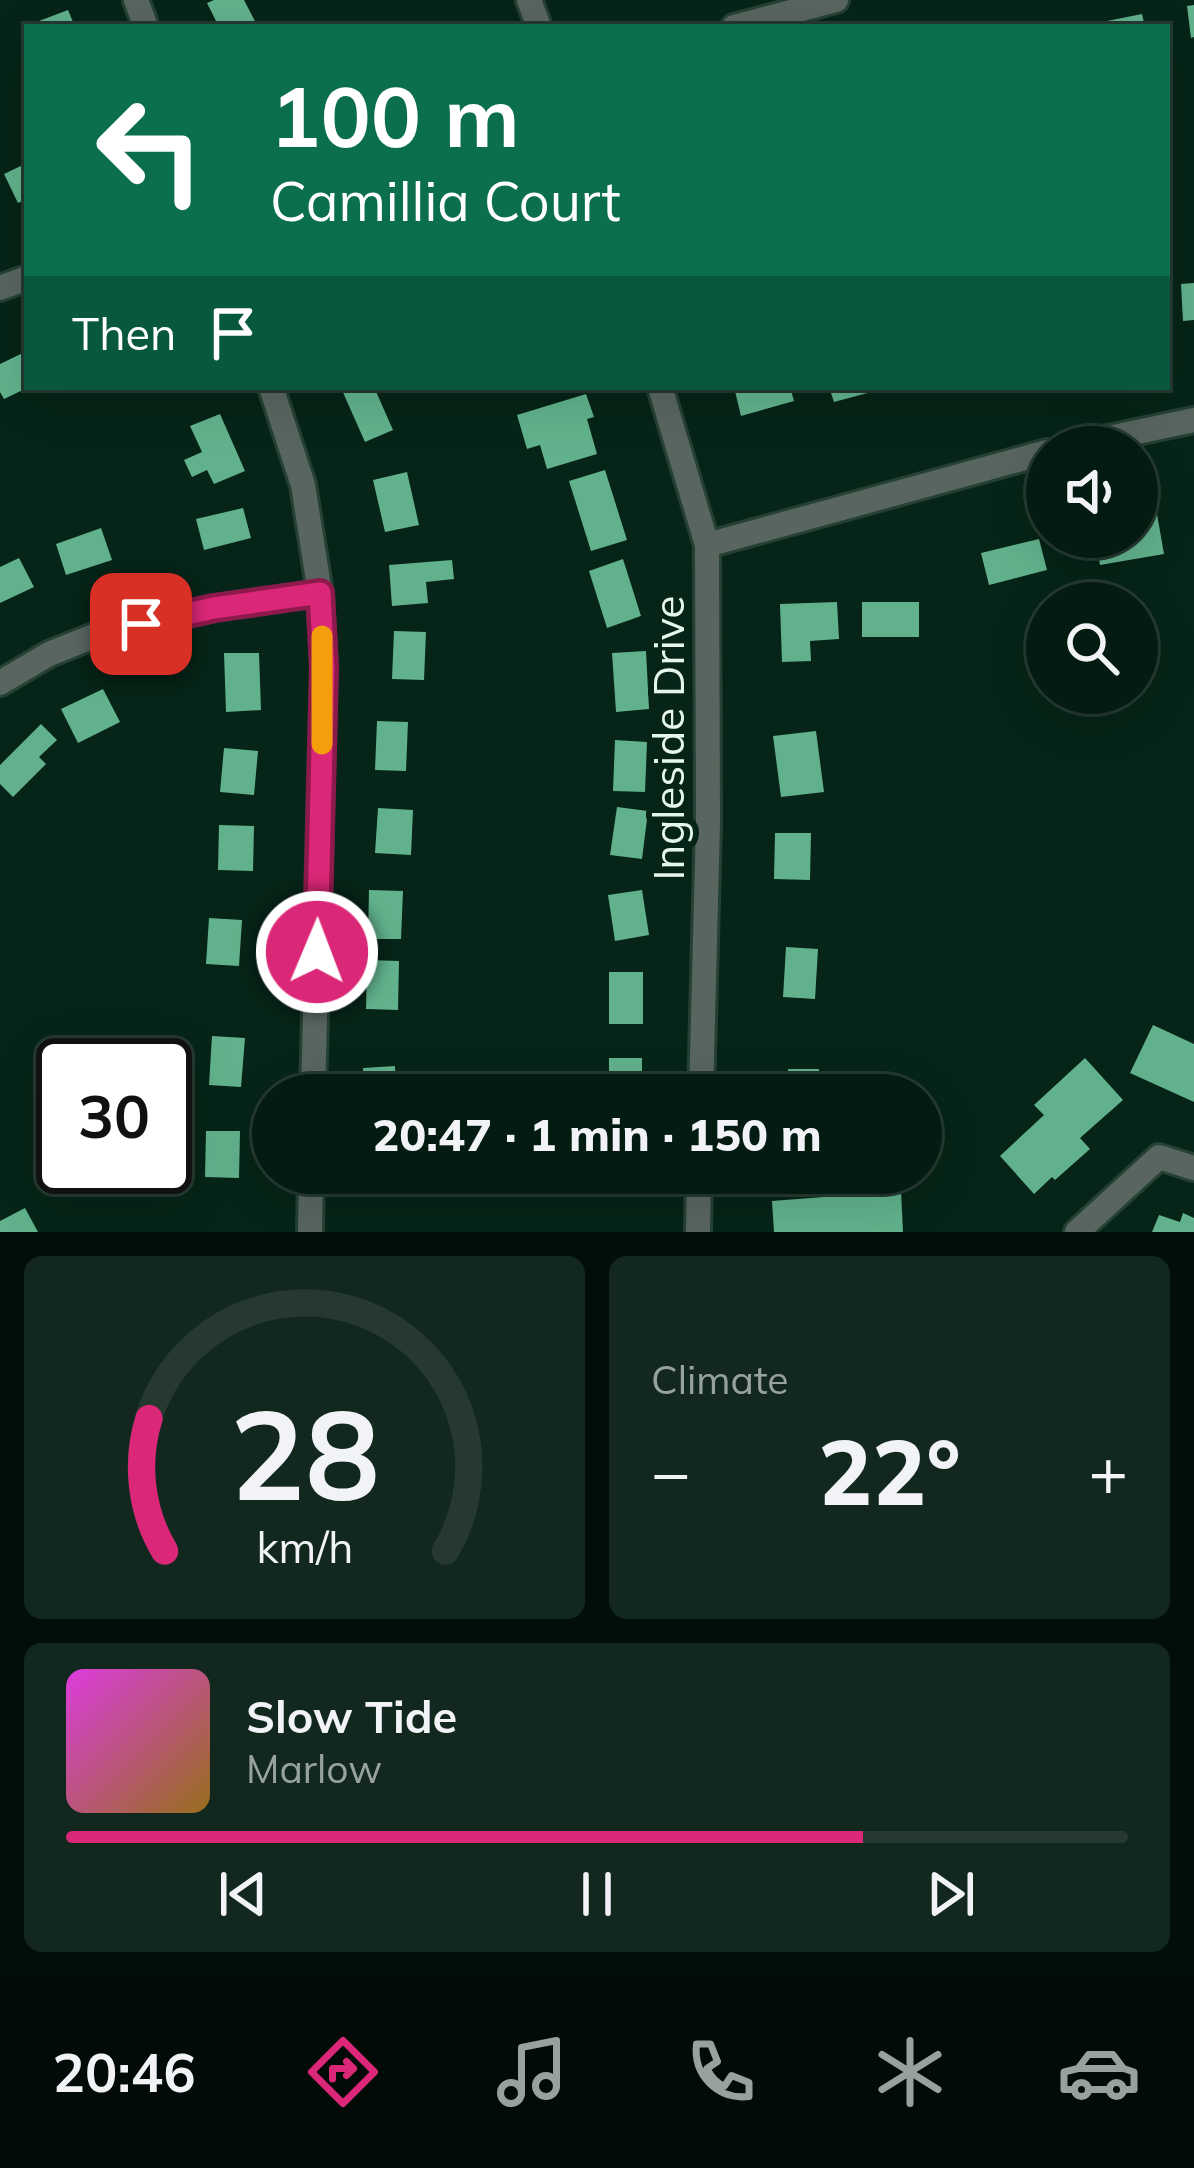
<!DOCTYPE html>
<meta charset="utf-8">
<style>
:root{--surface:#041b11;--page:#12281f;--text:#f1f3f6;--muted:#97a19f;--line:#253931;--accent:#db2777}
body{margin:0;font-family:Mulish,sans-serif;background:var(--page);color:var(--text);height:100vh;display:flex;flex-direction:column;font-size:45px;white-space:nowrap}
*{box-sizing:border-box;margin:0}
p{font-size:39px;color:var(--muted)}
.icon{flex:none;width:66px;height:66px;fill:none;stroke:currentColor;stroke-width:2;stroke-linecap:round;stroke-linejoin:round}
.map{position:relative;height:1232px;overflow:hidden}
.details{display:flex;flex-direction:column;gap:24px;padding:24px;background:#020f09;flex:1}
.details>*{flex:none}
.top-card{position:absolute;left:24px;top:24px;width:1146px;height:366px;border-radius:0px;box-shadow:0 12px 48px #0002,0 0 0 3px var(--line);background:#0b6e4f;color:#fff;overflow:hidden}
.fabs{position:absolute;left:1026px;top:426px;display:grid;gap:24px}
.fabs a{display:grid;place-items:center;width:132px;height:132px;border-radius:50%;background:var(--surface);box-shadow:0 12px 48px #0002,0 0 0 3px var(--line);font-size:60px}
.speed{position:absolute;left:36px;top:1038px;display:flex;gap:24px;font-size:60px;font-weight:700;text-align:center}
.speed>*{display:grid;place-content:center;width:156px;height:156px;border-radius:50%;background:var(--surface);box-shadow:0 12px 48px #0002,0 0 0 3px var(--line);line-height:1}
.speed .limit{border:6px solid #111;border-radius:18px;background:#fff;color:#111}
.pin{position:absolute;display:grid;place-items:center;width:102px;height:102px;color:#fff;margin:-51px;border-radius:24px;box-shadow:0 6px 18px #0006}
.me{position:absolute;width:132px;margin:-66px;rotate:1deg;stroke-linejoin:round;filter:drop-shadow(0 0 9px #0008)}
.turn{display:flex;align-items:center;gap:42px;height:252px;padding:0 48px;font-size:54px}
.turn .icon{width:156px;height:156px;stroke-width:2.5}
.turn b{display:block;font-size:84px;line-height:102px}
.then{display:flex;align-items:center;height:114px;padding:0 48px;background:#0003;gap:24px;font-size:45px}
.big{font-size:90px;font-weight:800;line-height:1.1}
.details .widget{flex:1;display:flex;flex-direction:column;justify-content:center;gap:18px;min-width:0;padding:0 42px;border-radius:18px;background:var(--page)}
.details .dial{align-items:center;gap:0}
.dial svg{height:312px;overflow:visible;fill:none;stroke:var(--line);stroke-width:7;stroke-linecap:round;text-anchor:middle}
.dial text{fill:var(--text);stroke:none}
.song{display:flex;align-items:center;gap:36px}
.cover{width:144px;height:144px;border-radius:18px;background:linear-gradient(135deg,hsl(300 70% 55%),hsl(40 70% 35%))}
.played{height:12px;border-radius:6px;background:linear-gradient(90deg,var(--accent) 75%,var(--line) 75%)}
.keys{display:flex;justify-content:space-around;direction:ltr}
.heat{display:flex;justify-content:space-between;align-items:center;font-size:66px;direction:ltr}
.details .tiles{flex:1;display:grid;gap:24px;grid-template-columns:1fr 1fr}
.widget:last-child{grid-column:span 2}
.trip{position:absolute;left:252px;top:1074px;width:690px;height:120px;border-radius:60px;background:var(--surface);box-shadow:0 12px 48px #0002,0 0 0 3px var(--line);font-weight:800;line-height:120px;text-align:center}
.menu{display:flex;height:192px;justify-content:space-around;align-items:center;background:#020b07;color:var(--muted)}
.menu .icon{width:84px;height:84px}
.menu .active{color:var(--accent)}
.menu b{font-size:54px;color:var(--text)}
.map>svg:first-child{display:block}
</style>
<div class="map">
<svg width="1194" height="1232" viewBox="0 0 1194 1232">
<rect width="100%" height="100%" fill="#062417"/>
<!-- building -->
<g fill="#61b28c">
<polygon points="214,0 244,0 258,27 219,27 207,3"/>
<polygon points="1194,5 1194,37 1191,38 1187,6"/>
<polygon points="68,10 75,27 41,27 39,21"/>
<polygon points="1142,14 1145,27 1088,27 1087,25"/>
<polygon points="27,163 27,199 18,203 4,174"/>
<polygon points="1194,283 1194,320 1183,321 1181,284"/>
<polygon points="27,351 27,388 4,399 0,392 0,364"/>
<polygon points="344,387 374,387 393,430 365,442 341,388"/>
<polygon points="734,387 790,387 794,401 741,416"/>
<polygon points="829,387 885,387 886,388 834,402"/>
<polygon points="586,394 594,417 587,419 597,454 547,469 540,445 527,449 517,415"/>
<polygon points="220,414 245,471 214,484 207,470 192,477 184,460 202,452 190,426"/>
<polygon points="605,470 627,540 591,551 569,481"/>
<polygon points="407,472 419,525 385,532 373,480"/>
<polygon points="243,508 251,538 204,550 196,519"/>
<polygon points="1157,514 1164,554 1100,565 1095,537 1137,537 1137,518"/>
<polygon points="101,528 112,560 66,575 56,544"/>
<polygon points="1039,539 1047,570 989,585 981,553"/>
<polygon points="19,558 34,587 0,603 0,567"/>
<polygon points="623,559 641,616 607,628 589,571"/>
<polygon points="452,560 454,579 426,582 428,603 392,606 389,565"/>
<polygon points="837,602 839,639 810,641 811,661 782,662 780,604"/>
<rect x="862" y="602" width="57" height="35"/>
<polygon points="394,631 426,632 424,680 392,679"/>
<polygon points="646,651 649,709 616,712 612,653"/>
<polygon points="224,653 259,653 261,710 226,712"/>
<polygon points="103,689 120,722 78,743 61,709"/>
<polygon points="377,721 408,722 406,771 375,770"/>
<polygon points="41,724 57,740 39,757 46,764 13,797 0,784 0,765"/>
<polygon points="816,731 824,792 781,797 773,736"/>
<polygon points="615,740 647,742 645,792 613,791"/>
<polygon points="224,748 258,751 254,795 220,792"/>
<polygon points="617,807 648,811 642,859 610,855"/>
<polygon points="378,808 413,810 411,855 375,853"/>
<polygon points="219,825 254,826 253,871 218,870"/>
<polygon points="775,833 811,833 810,880 774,879"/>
<polygon points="369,890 403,891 401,939 368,939"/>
<polygon points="642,890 649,935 615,941 608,895"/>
<polygon points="209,918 242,920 239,966 206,964"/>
<polygon points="786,947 818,949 815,999 783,997"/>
<polygon points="367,960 399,961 398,1010 366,1009"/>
<rect x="609" y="972" width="34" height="52"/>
<polygon points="1153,1025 1194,1044 1194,1102 1130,1073"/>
<polygon points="212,1036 245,1038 241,1087 209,1085"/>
<rect x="609" y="1058" width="33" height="37"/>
<polygon points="1085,1058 1123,1100 1080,1138 1090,1149 1055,1180 1052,1177 1034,1194 1000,1156 1044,1115 1034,1105"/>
<polygon points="395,1066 396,1095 364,1095 363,1068"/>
<rect x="788" y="1069" width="31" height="26"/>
<polygon points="206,1131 240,1131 239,1178 205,1177"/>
<rect x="362" y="1173" width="32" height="7"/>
<polygon points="603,1173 634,1173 633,1188 601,1184"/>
<polygon points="901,1191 903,1232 774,1232 772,1201"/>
<polygon points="25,1208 38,1232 0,1232 0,1221"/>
<polygon points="1183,1213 1194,1218 1194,1232 1152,1232 1159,1215 1180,1222"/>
</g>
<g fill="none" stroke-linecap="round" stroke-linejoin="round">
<!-- minor casing -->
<g stroke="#254135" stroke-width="30">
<g id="minor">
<polyline points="136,0 146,27"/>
<polyline points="529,0 539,27"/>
<polyline points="734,27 836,0"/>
<polyline points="0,288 27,278"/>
<polyline points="271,387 303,485 320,593 324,667 313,1095"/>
<polyline points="660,387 707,545 708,824 701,1095"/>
<polyline points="1066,447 1194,420"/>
<polyline points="707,545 1047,452"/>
<polyline points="0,683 49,654 104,632 215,608 320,593"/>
<polyline points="310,1232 311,1173"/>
<polyline points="698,1232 699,1173"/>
<polyline points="1077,1232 1159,1157 1194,1168"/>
</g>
</g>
<!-- minor -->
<use href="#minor" stroke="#59665f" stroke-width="24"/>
</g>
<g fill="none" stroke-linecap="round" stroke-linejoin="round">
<!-- route casing -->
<g stroke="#8e194d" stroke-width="30">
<polyline id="route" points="141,624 214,608 320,593 324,667 317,952"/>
</g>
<!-- route -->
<use href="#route" stroke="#db2777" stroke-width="21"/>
<!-- slow -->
<polyline stroke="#f59e0b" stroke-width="21" points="322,636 322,744"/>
</g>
<g text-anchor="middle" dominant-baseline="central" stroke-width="12" stroke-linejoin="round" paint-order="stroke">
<!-- street labels -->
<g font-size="42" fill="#e5f6ed" stroke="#062417">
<text transform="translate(668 738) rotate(-90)">Ingleside Drive</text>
</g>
</g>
</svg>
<div class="fabs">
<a><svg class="icon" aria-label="sound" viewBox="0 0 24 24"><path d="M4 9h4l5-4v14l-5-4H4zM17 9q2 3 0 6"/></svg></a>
<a><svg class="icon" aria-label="search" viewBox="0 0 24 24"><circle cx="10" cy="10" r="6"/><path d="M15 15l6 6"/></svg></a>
</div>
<div class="speed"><div class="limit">30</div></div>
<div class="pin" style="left:141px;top:624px;background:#d93025"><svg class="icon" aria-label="arrive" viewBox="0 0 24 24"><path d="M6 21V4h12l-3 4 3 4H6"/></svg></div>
<svg class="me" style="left:317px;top:952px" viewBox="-20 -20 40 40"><circle r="17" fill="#db2777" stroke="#fff" stroke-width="3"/><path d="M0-11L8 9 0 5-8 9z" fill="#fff"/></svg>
<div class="trip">20:47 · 1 min · 150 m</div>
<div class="top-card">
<div class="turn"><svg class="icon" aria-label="left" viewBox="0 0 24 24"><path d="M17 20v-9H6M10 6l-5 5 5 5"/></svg><div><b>100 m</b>Camillia Court</div></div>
<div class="then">Then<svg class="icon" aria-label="arrive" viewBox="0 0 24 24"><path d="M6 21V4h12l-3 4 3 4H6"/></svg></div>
</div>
</div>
<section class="details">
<div class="tiles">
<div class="widget dial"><svg viewBox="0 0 100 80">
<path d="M14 69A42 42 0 1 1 86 69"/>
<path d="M14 69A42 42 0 0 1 10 35" stroke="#db2777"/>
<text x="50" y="56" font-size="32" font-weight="700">28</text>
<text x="50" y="72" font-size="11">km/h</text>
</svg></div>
<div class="widget"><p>Climate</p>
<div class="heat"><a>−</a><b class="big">22°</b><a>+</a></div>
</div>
<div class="widget">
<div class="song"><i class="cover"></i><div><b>Slow Tide</b><p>Marlow</p></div></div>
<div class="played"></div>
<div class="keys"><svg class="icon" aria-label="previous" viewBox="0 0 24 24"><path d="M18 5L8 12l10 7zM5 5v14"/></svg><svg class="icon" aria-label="pause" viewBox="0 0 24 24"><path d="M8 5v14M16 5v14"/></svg><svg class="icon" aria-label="next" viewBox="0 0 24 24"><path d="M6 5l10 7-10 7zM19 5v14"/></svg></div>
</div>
</div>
</section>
<nav class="menu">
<b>20:46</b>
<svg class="icon active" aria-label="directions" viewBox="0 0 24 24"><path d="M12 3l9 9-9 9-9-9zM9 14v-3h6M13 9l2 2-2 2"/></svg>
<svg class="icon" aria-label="music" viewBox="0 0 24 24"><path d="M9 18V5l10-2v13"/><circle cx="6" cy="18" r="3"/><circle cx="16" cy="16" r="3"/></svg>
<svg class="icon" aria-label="phone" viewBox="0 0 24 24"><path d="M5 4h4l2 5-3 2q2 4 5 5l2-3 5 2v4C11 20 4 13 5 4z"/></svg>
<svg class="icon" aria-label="climate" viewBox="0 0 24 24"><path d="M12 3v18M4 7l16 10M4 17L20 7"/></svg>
<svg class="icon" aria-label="car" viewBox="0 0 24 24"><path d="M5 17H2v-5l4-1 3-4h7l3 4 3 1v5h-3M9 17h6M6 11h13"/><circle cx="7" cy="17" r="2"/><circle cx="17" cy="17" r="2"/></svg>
</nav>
